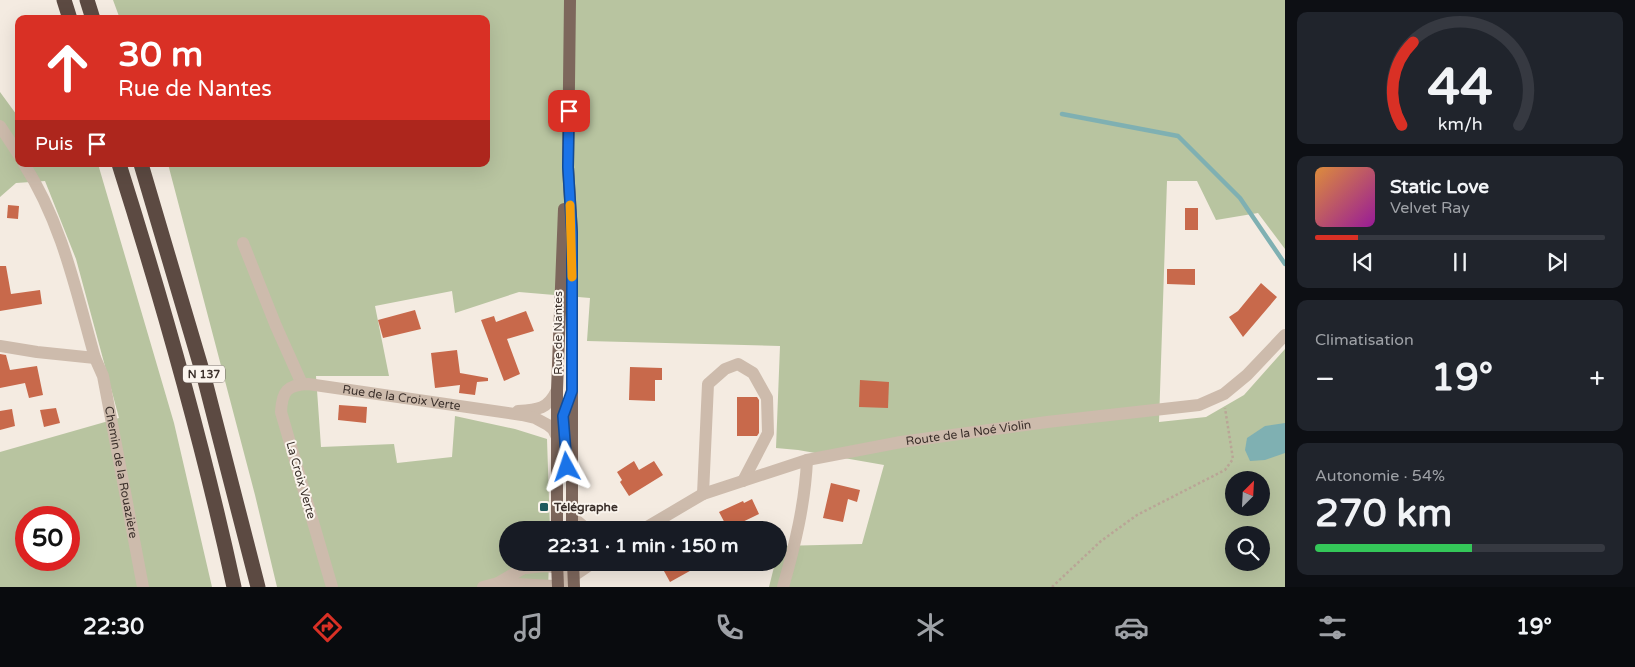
<!DOCTYPE html>
<html lang="fr">
<meta charset="utf-8">
<style>
:root{--surface:#171b24;--page:#20242c;--text:#f1f3f6;--muted:#9ea1a6;--line:#363941;--accent:#d93025}
body{margin:0;font-family:"Varela Round",sans-serif;background:var(--page);color:var(--text);height:100vh;display:flex;flex-direction:column;font-size:19px;white-space:nowrap}
*{box-sizing:border-box;margin:0}
p{font-size:16px;color:var(--muted)}
.icon{flex:none;width:28px;height:28px;fill:none;stroke:currentColor;stroke-width:2;stroke-linecap:round;stroke-linejoin:round}
.map{position:relative;flex:1;overflow:hidden}
.details{display:flex;flex-direction:column;gap:12px;padding:12px;background:#0d0f14;width:350px}
.details>*{flex:none}
.guide{position:absolute;left:15px;top:15px;width:475px;height:152px;border-radius:10px;box-shadow:0 5px 20px #0002;background:#d93025;color:#fff;overflow:hidden}
.needle{width:32px;rotate:24deg}
.buttons{position:absolute;left:1225px;top:471px;display:grid;gap:10px}
.buttons a{display:grid;place-items:center;width:45px;height:45px;border-radius:50%;background:var(--surface);box-shadow:0 5px 20px #0002;font-size:25px}
.speed{position:absolute;left:15px;top:506px;display:flex;gap:10px;font-size:25px;font-weight:700;text-align:center}
.speed>*{display:grid;place-content:center;width:65px;height:65px;border-radius:50%;background:var(--surface);box-shadow:0 5px 20px #0002;line-height:1}
.speed .limit{border:8px solid #d22;background:#fff;color:#111}
.pin{position:absolute;display:grid;place-items:center;width:42px;height:42px;color:#fff;margin:-21px;border-radius:10px;box-shadow:0 2px 8px #0006}
.me{position:absolute;width:55px;margin:-28px;rotate:355deg;stroke-linejoin:round;filter:drop-shadow(0 0 4px #0008)}
.turn{display:flex;align-items:center;gap:18px;height:105px;padding:0 20px;font-size:22px}
.turn .icon{width:65px;height:65px;stroke-width:2.5}
.turn b{display:block;font-size:35px;line-height:42px}
.then{display:flex;align-items:center;height:48px;padding:0 20px;background:#0003;gap:10px;font-size:19px}
.big{font-size:38px;font-weight:800;line-height:1.1}
.details .widget{flex:1;display:flex;flex-direction:column;justify-content:center;gap:8px;min-width:0;padding:0 18px;border-radius:10px;background:var(--page)}
.details .dial{align-items:center;gap:0}
.dial svg{height:130px;overflow:visible;fill:none;stroke:var(--line);stroke-width:7;stroke-linecap:round;text-anchor:middle}
.dial text{fill:var(--text);stroke:none}
.song{display:flex;align-items:center;gap:15px}
.cover{width:60px;height:60px;border-radius:8px;background:linear-gradient(135deg,hsl(30 70% 55%),hsl(300 70% 35%))}
.played{height:5px;border-radius:2px;background:linear-gradient(90deg,var(--accent) 15%,var(--line) 15%)}
.keys{display:flex;justify-content:space-around;direction:ltr}
.heat{display:flex;justify-content:space-between;align-items:center;font-size:28px;direction:ltr}
.charge{height:8px;border-radius:4px;background:linear-gradient(90deg,#34c759 54%,var(--line) 0)}
.trip{position:absolute;left:499px;top:521px;width:288px;height:50px;border-radius:25px;background:var(--surface);box-shadow:0 5px 20px #0002;font-weight:800;line-height:50px;text-align:center}
.tab-bar{display:flex;height:80px;justify-content:space-around;align-items:center;background:#090b0e;color:var(--muted)}
.tab-bar .icon{width:35px;height:35px}
.tab-bar .on{color:var(--accent)}
.tab-bar b{font-size:22px;color:var(--text)}
main{display:flex;flex:1;min-height:0}
.map>svg:first-child{display:block}
</style>
<main>
<div class="map">
<svg width="1285" height="587" viewBox="0 0 1285 587">
<rect width="100%" height="100%" fill="#f4ebe1"/>
<!-- green -->
<g fill="#b8c4a0" fill-rule="evenodd">
<path d="M 113,0 L 1285,0 L 1285,249 L 1258,213 L 1216,220 L 1197,181 L 1167,181 L 1159,422 L 1206,417 L 1244,395 L 1285,349 L 1285,587 L 769,587 L 775,563 L 778,562 L 779,546 L 862,544 L 884,465 L 798,450 L 776,448 L 780,346 L 587,341 L 590,298 L 519,292 L 455,313 L 452,291 L 375,306 L 389,376 L 316,376 L 321,447 L 394,444 L 397,463 L 452,457 L 455,416 L 515,429 L 547,439 L 550,530 L 508,530 L 508,562 L 549,563 L 548,587 L 277,587 L 255,495 L 168,164 L 486,164 L 486,19 L 120,19 ZM 1234,480 L 1261,480 L 1261,508 L 1234,508 ZM 1234,535 L 1261,535 L 1261,562 L 1234,562 Z"/>
<path d="M 0,92 L 19,118 L 19,164 L 98,164 L 174,423 L 212,587 L 0,587 L 0,452 L 119,418 L 76,259 L 45,181 L 16,183 L 0,197 ZM 26,518 L 69,518 L 69,560 L 26,560 Z"/>
</g>
<!-- water -->
<polygon fill="#7fb0b2" points="1285,423 1285,453 1265,460 1250,461 1245,450 1247,438 1265,426"/>
<g fill="none" stroke-linecap="round" stroke-linejoin="round">
<!-- stream -->
<polyline stroke="#7fb0b2" stroke-width="4.5" points="1062,114 1178,136 1240,198 1285,264"/>
</g>
<!-- building -->
<g fill="#c8694b">
<polygon points="8,205 19,206 18,219 7,218"/>
<rect x="1185" y="208" width="13" height="22"/>
<polygon points="0,266 6,266 11,294 40,290 42,304 0,311"/>
<polygon points="1167,269 1195,269 1195,285 1167,284"/>
<polygon points="1261,283 1277,297 1243,337 1229,317 1238,311"/>
<polygon points="415,310 421,329 383,338 378,320"/>
<polygon points="526,311 534,331 507,339 520,374 504,381 481,320 494,316 496,322"/>
<polygon points="457,350 460,373 488,378 488,381 477,382 475,395 459,393 460,385 435,388 431,353"/>
<polygon points="0,354 6,355 10,370 37,366 43,395 29,398 25,383 0,388"/>
<polygon points="630,367 662,368 662,380 655,380 655,401 629,400"/>
<polygon points="860,380 889,382 888,408 859,407"/>
<polygon points="737,397 757,397 759,400 759,433 757,436 737,436"/>
<polygon points="339,405 367,407 366,423 338,420"/>
<polygon points="56,408 60,423 44,427 40,410"/>
<polygon points="12,409 15,426 0,430 0,411"/>
<polygon points="634,461 639,470 654,461 663,475 629,496 620,482 622,480 617,472"/>
<polygon points="831,483 860,490 857,502 848,499 843,522 823,518"/>
<polygon points="752,499 759,514 728,529 719,512 743,501 744,503"/>
<polygon points="659,562 706,562 670,582"/>
</g>
<g fill="none" stroke-linecap="round" stroke-linejoin="round">
<!-- path -->
<polyline stroke="#b9a596" stroke-width="2.5" stroke-dasharray="2.5 2.5" stroke-linecap="butt" points="1052,587 1101,541 1137,515 1225,470 1233,459 1225,408"/>
<!-- minor -->
<g stroke="#cdbbac" stroke-width="12">
<polyline points="0,126 19,155"/>
<path id="s1" d="M 24,164 C 62,223 76,291 95,358 L 103,376 L 143,587"/>
<polyline points="243,243 276,326 302,384"/>
<polyline points="0,346 37,352 95,358"/>
<path d="M 518,411 C 538,410 548,409 557,390"/>
<polyline points="703,494 708,384 725,369 738,364 753,373 767,398 768,433 743,481"/>
<polyline points="572,513 576,520 588,530"/>
<path id="s2" d="M 642,530 L 703,494 L 807,460 L 901,442 L 1047,422 L 1199,405 L 1224,394 L 1247,375 L 1285,335"/>
<path d="M 526,568 C 539,567 556,562 564,575"/>
<polyline points="498,583 554,586 566,581 594,562"/>
<path id="s3" d="M 332,587 L 281,412 C 282,391 287,385 308,384 L 522,415 L 535,418 L 548,425 L 553,429 L 557,437"/>
<polyline points="483,587 498,583 534,562"/>
<path d="M 783,587 C 795,545 805,504 807,460"/>
</g>
<!-- major -->
<g stroke="#7d675c" stroke-width="12">
<polyline points="570,0 568,167 572,233 572,530"/>
<polyline points="557,530 557,390 564,209"/>
<polyline points="557,562 558,587"/>
<polyline points="573,562 574,587"/>
</g>
<!-- highway -->
<g stroke="#5c4a42" stroke-width="15">
<polyline points="64,0 70,19"/>
<polyline points="87,0 93,19"/>
<path d="M 119,164 C 163,303 203,444 234,587"/>
<polyline points="141,164 204,377 258,587"/>
</g>
</g>
<g fill="none" stroke-linecap="round" stroke-linejoin="round">
<!-- route casing -->
<g stroke="#114b97" stroke-width="12">
<polyline id="route" points="567,467 563,416 572,391 572,233 568,167 569,111"/>
</g>
<!-- route -->
<use href="#route" stroke="#1a73e8" stroke-width="9"/>
<!-- slow -->
<polyline stroke="#f59e0b" stroke-width="9" points="570,205 572,277"/>
</g>
<!-- markers -->
<rect fill="#1f5a5e" stroke="#fbf5ee" stroke-width="2" x="539" y="502" width="10" height="10" rx="2.5"/>
<g text-anchor="middle" dominant-baseline="central" stroke-width="4" stroke-linejoin="round" paint-order="stroke">
<!-- shield labels -->
<rect fill="#fbf5ee" stroke="#756b66" stroke-width="1" x="183" y="365.5" width="42" height="17" rx="4"/>
<g font-size="11" font-weight="bold" fill="#3b302b">
<text x="204" y="374">N 137</text>
</g>
<!-- street labels -->
<g font-size="12" fill="#3b302b" stroke="#fbf5ee">
<text transform="translate(558 333) rotate(-90)">Rue de Nantes</text>
<text stroke="none"><textPath href="#s3" startOffset="322">Rue de la Croix Verte</textPath></text>
<text stroke="none"><textPath href="#s2" startOffset="344">Route de la Noé Violin</textPath></text>
<text stroke="none"><textPath href="#s1" startOffset="325">Chemin de la Rouazière</textPath></text>
<text transform="translate(301 480) rotate(74)">La Croix Verte</text>
</g>
<!-- poi labels -->
<g font-size="12" font-weight="bold" fill="#3b302b" stroke="#fbf5ee" text-anchor="start">
<text x="554" y="507">Télégraphe</text>
</g>
</g>
</svg>
<div class="buttons">
<a><svg class="needle" viewBox="-14 -14 28 28"><path d="M0-13l5 13h-10z" fill="#e53935"/><path d="M0 13l5-13h-10z" fill="#9ea1a6"/></svg></a>
<a><svg class="icon" aria-label="search" viewBox="0 0 24 24"><circle cx="10" cy="10" r="6"/><path d="M15 15l6 6"/></svg></a>
</div>
<div class="speed"><div class="limit">50</div></div>
<div class="pin" style="left:569px;top:111px;background:#d93025"><svg class="icon" aria-label="arrive" viewBox="0 0 24 24"><path d="M6 21V4h12l-3 4 3 4H6"/></svg></div>
<svg class="me" style="left:567px;top:467px" viewBox="-20 -20 40 40"><path d="M0-17L14 15 0 8-14 15z" fill="#1a73e8" stroke="#fff" stroke-width="4"/></svg>
<div class="trip">22:31 · 1 min · 150 m</div>
<div class="guide">
<div class="turn"><svg class="icon" aria-label="ahead" viewBox="0 0 24 24"><path d="M12 20V5M6 11l6-6 6 6"/></svg><div><b>30 m</b>Rue de Nantes</div></div>
<div class="then">Puis<svg class="icon" aria-label="arrive" viewBox="0 0 24 24"><path d="M6 21V4h12l-3 4 3 4H6"/></svg></div>
</div>
</div>
<section class="details">
<div class="widget dial"><svg viewBox="0 0 100 80">
<path d="M14 69A42 42 0 1 1 86 69"/>
<path d="M14 69A42 42 0 0 1 21 18" stroke="#d93025"/>
<text x="50" y="56" font-size="32" font-weight="700">44</text>
<text x="50" y="72" font-size="11">km/h</text>
</svg></div>
<div class="widget">
<div class="song"><i class="cover"></i><div><b>Static Love</b><p>Velvet Ray</p></div></div>
<div class="played"></div>
<div class="keys"><svg class="icon" aria-label="previous" viewBox="0 0 24 24"><path d="M18 5L8 12l10 7zM5 5v14"/></svg><svg class="icon" aria-label="pause" viewBox="0 0 24 24"><path d="M8 5v14M16 5v14"/></svg><svg class="icon" aria-label="next" viewBox="0 0 24 24"><path d="M6 5l10 7-10 7zM19 5v14"/></svg></div>
</div>
<div class="widget"><p>Climatisation</p>
<div class="heat"><a>−</a><b class="big">19°</b><a>+</a></div>
</div>
<div class="widget"><p>Autonomie · 54%</p><b class="big">270 km</b><div class="charge"></div></div>
</section>
</main>
<nav class="tab-bar">
<b>22:30</b>
<svg class="icon on" aria-label="directions" viewBox="0 0 24 24"><path d="M12 3l9 9-9 9-9-9zM9 14v-3h6M13 9l2 2-2 2"/></svg>
<svg class="icon" aria-label="music" viewBox="0 0 24 24"><path d="M9 18V5l10-2v13"/><circle cx="6" cy="18" r="3"/><circle cx="16" cy="16" r="3"/></svg>
<svg class="icon" aria-label="phone" viewBox="0 0 24 24"><path d="M5 4h4l2 5-3 2q2 4 5 5l2-3 5 2v4C11 20 4 13 5 4z"/></svg>
<svg class="icon" aria-label="climate" viewBox="0 0 24 24"><path d="M12 3v18M4 7l16 10M4 17L20 7"/></svg>
<svg class="icon" aria-label="car" viewBox="0 0 24 24"><path d="M5 17H2v-5l4-1 3-4h7l3 4 3 1v5h-3M9 17h6M6 11h13"/><circle cx="7" cy="17" r="2"/><circle cx="17" cy="17" r="2"/></svg>
<svg class="icon" aria-label="filters" viewBox="0 0 24 24"><path d="M4 7h16M4 17h16"/><circle cx="9" cy="7" r="2"/><circle cx="15" cy="17" r="2"/></svg>
<b>19°</b>
</nav>
